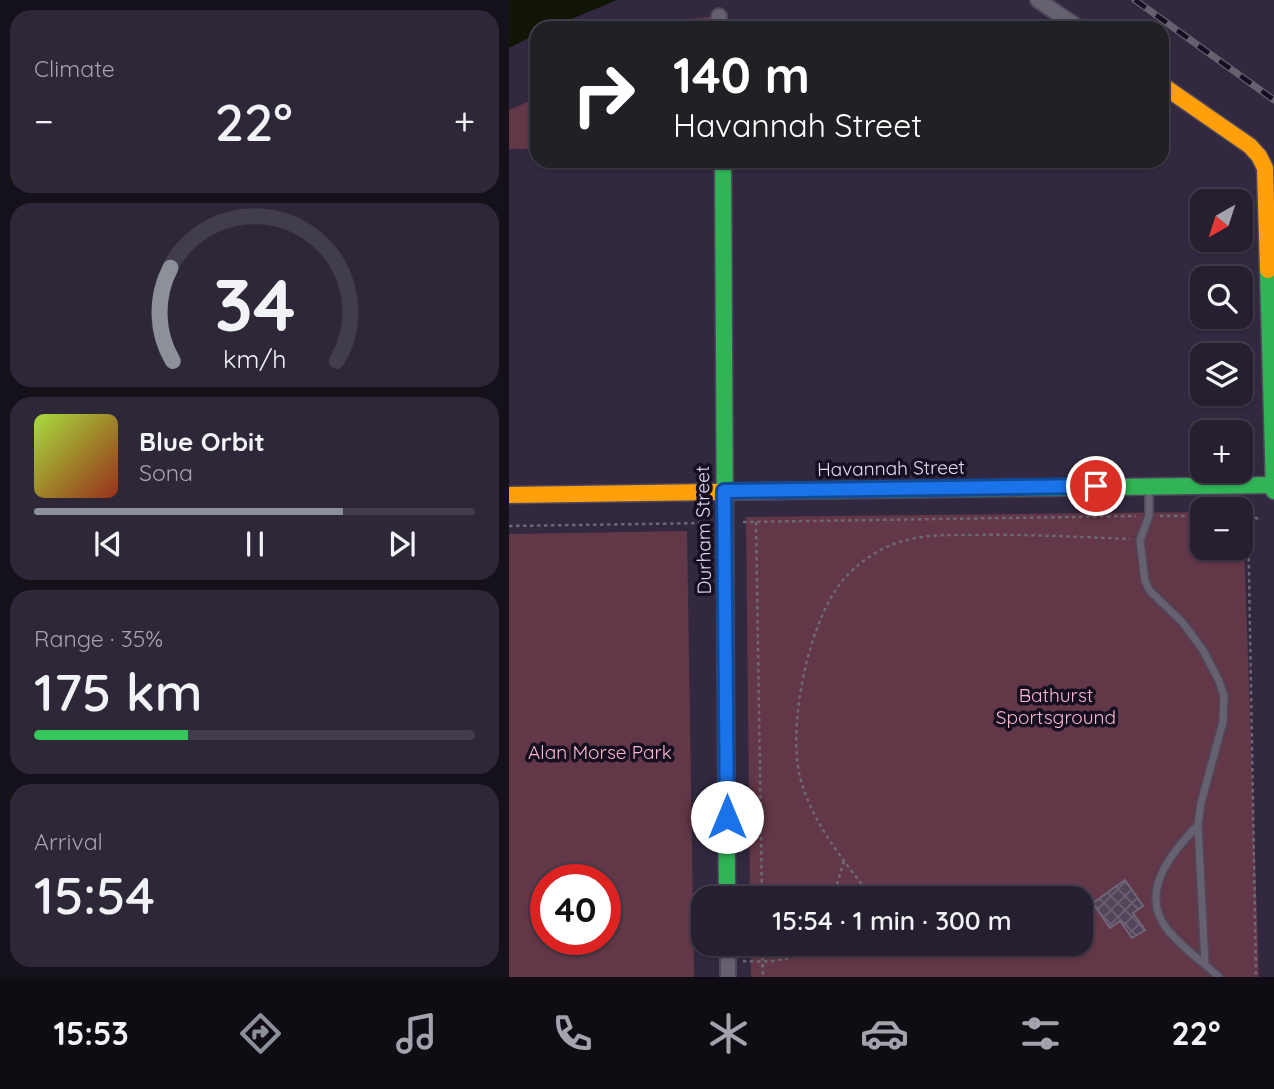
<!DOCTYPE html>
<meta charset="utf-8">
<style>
:root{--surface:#261f30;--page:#2e2738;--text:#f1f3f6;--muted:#a4a2ab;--line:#423d4c;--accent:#8c9099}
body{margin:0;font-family:Quicksand,sans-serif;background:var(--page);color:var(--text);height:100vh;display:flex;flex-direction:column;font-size:26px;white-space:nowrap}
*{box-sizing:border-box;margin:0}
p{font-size:23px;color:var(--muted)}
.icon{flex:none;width:38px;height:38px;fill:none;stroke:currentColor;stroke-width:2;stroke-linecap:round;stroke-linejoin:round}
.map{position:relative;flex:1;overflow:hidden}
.drawer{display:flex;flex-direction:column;gap:10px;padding:10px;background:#15111a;width:509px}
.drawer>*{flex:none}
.guide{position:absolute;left:21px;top:21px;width:639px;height:147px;border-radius:21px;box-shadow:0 2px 5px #0004,0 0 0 2px var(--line);background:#202124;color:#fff;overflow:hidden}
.needle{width:46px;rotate:219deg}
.fabs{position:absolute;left:681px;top:189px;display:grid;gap:14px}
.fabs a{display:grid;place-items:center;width:63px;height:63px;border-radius:14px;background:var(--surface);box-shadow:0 2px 5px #0004,0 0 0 2px var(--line);font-size:35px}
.speed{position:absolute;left:21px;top:864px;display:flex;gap:14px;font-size:35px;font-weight:700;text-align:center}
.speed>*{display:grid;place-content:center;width:91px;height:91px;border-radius:50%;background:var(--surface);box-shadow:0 2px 5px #0004,0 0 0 2px var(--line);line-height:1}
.speed .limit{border:10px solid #d22;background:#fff;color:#111}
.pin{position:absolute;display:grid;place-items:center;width:60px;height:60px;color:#fff;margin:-30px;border:4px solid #fff;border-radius:50%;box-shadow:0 2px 7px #0007}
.me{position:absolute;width:77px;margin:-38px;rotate:0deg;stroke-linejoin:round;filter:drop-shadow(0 0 5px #0008)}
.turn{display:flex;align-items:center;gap:24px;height:147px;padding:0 28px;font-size:32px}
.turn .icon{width:91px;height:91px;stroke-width:2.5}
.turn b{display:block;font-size:49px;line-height:60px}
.big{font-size:52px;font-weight:600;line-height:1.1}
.drawer .tile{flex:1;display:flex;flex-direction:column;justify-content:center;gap:10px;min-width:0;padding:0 24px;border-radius:21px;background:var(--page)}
.drawer .dial{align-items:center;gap:0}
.dial svg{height:182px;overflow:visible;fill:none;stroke:var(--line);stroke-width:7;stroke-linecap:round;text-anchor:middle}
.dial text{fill:var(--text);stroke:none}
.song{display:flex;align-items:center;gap:21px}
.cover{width:84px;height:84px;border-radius:10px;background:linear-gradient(135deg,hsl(80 70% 55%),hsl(10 70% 35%))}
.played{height:7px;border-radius:4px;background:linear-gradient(90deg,var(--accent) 70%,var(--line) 70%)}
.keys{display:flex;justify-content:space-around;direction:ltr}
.heat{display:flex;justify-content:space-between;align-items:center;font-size:38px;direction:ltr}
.charge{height:10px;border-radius:5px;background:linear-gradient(90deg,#34c759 35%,var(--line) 0)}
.trip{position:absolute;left:182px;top:886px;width:402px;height:70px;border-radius:21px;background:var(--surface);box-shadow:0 2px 5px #0004,0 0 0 2px var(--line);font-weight:600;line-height:70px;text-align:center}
.tabs{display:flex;height:112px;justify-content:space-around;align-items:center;background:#0f0c13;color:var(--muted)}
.tabs .icon{width:49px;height:49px}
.tabs .selected{color:var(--accent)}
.tabs b{font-size:32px;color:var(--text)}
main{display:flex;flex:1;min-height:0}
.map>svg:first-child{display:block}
</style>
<main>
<section class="drawer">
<div class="tile"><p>Climate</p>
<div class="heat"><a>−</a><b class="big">22°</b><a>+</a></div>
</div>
<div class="tile dial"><svg viewBox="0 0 100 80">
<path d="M14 69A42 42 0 1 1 86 69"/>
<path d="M14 69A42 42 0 0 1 13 28" stroke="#8c9099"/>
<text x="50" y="56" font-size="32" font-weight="700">34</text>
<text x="50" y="72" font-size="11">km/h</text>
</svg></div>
<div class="tile">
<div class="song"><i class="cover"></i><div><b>Blue Orbit</b><p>Sona</p></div></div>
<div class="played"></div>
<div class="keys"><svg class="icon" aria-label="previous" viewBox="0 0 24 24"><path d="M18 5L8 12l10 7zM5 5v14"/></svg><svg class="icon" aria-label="pause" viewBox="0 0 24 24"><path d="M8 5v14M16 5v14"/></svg><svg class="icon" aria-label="next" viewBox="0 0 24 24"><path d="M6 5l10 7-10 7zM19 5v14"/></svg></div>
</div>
<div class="tile"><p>Range · 35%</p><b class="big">175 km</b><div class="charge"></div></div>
<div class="tile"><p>Arrival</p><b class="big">15:54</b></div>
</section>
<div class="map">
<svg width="765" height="977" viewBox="0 0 765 977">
<defs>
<pattern id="building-cross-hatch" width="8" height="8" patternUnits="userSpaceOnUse" patternTransform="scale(1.75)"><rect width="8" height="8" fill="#52455a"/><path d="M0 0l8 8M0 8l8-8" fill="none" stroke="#6b5f72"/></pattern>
</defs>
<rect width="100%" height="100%" fill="#322940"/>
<!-- park -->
<g fill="#623747" fill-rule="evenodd">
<polygon points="210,16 210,28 144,28 151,22"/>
<polygon points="28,98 28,149 0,149 0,110"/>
<polygon points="693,512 693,548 732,548 732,512 734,512 750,977 242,977 242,943 572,943 572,898 241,898 237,517"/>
<path d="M 178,531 L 185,977 L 0,977 L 0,534 ZM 96,880 L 96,940 L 37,940 L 37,880 Z"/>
</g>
<!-- water -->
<polygon fill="#111506" points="0,0 108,0 41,28 28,28 28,34 0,48"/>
<!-- building -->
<polygon fill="url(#building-cross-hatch)" stroke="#706578" stroke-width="2" points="616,880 634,906 624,913 636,930 623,938 611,921 601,928 584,903"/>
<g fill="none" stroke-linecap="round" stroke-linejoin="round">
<!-- lane casing -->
<g stroke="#4f475b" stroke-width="10">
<g id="lane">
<polyline points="640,489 640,516 631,540 636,581 641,591 674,623 694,650 710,681 715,696 714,722 692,803 689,825 696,964"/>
<path d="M 689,825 C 663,852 629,892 658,929 C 672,947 693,961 710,977"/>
</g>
</g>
<!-- street casing -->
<g stroke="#4f475b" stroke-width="18">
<g id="street">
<polyline points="529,0 570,28"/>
<polyline points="210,16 210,28"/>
<polyline points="219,943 219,977"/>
</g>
</g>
<!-- fast casing -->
<g stroke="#4f475b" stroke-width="19">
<g id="fast">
<polyline points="214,161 218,898"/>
<polyline points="759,270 765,491"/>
<polyline points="271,491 765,485"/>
</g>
</g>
<!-- slow casing -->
<g stroke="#4f475b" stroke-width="19">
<g id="slow">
<polyline points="653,85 741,146 750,156 756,168 759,270"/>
<polyline points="0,495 271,491"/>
</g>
</g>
<!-- path -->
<g stroke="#6e6876" stroke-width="2.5" stroke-dasharray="3.5 3.5" stroke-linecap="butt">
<polyline points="651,516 693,516"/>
<polyline points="732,516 753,519"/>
<polyline points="739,516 747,977"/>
<polyline points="234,522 627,516"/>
<polyline points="247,522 253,898"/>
<polyline points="0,526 200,523"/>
<path d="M 361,895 C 334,860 302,821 291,777 C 278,726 300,618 335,579 C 347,565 365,552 382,545 C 409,534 438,535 466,535 C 518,534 569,537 621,539"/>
<polyline points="324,898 335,861"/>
<polyline points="253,943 254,977"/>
<path d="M 234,961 C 257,962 287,963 302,943"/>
</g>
<!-- lane -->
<use href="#lane" stroke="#66616e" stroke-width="7"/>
<!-- street -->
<use href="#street" stroke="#66616e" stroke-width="14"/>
<!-- fast -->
<use href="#fast" stroke="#30b455" stroke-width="16"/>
<!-- slow -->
<use href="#slow" stroke="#ff9f0a" stroke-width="16"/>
<!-- rail casing -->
<g stroke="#66606f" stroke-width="7">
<polyline id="rail" points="626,0 765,100"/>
</g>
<!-- rail -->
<use href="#rail" stroke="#160f21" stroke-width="4.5" stroke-dasharray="13" stroke-linecap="butt"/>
</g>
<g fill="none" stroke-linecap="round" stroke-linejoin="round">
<!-- route casing -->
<g stroke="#114b97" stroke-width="18">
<polyline id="route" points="218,817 215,491 587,486"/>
</g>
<!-- route -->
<use href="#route" stroke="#1a73e8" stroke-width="12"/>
</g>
<g text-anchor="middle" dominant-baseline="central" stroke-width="7" stroke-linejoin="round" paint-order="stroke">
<!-- street labels -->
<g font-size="19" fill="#e1d8f3" stroke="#160f21">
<text transform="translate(382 468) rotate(-1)">Havannah Street</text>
<text transform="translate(194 530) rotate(-91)">Durham Street</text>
</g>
<!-- park labels -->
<g font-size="19" fill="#fcb8cb" stroke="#160f21">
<text x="547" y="695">Bathurst<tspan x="547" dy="22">Sportsground</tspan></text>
<text x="91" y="752">Alan Morse Park</text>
</g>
</g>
</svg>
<div class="fabs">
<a><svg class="needle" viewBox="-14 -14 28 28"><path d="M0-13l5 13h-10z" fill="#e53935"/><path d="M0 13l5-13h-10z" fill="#a4a2ab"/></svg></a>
<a><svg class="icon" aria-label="search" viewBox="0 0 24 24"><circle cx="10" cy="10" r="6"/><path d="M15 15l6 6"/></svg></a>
<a><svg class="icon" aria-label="layers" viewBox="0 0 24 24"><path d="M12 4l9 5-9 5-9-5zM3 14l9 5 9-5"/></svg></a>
<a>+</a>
<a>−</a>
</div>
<div class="speed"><div class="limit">40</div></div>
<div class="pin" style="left:587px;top:486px;background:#d93025"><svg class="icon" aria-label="arrive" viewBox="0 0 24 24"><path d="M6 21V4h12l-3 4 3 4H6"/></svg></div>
<svg class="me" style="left:218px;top:817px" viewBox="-20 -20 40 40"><circle r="19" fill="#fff"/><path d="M0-13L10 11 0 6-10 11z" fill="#1a73e8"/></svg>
<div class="trip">15:54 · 1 min · 300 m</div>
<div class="guide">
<div class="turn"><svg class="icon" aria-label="right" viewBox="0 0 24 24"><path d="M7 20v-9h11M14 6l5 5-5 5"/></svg><div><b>140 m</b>Havannah Street</div></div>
</div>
</div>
</main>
<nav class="tabs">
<b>15:53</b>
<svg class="icon selected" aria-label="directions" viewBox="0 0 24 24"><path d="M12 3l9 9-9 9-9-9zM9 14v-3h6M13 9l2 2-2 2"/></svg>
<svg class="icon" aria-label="music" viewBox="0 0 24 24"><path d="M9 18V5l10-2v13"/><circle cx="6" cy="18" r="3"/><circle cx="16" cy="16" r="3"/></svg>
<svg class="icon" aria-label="phone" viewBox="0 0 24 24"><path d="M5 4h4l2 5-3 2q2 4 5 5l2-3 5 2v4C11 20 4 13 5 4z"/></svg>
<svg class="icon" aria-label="climate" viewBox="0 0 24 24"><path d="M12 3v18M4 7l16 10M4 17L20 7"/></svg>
<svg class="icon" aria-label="car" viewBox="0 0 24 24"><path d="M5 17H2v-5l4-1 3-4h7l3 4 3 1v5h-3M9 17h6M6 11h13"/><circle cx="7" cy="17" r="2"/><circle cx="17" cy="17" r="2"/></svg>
<svg class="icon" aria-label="filters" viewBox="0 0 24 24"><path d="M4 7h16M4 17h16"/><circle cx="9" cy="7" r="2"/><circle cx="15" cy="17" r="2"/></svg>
<b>22°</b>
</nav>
